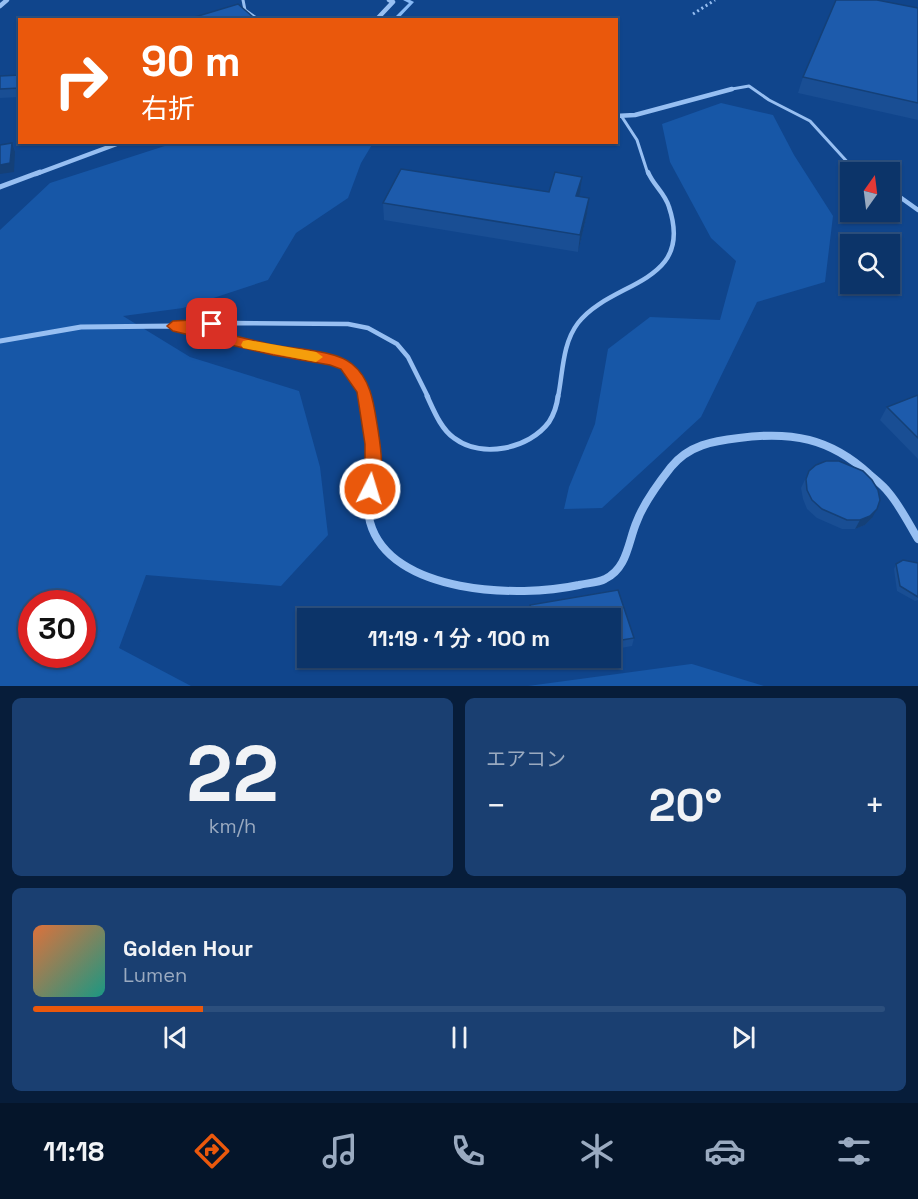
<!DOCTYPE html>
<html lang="ja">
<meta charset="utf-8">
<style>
:root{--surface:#0c3469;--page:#1a3f71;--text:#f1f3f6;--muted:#9aaac0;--line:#2c4f7d;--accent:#ea580c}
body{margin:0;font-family:"Space Grotesk","Noto Sans JP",sans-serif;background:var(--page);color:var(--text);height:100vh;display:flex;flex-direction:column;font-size:22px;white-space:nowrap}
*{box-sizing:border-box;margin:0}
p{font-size:20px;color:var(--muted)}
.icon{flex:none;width:33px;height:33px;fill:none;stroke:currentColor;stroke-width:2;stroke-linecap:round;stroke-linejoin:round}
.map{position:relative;height:686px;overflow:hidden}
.side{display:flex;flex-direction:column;gap:12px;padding:12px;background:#071d3a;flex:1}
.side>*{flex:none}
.guide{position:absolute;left:18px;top:18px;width:600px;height:126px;border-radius:0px;box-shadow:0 2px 4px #0004,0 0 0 2px var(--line);background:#ea580c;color:#fff;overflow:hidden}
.needle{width:39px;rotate:14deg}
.tools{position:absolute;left:840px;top:162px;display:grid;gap:12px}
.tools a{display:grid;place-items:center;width:60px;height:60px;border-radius:0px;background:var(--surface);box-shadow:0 2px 4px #0004,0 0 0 2px var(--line);font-size:30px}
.speed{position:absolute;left:18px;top:590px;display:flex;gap:12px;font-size:30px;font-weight:700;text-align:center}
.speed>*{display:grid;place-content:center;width:78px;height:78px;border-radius:50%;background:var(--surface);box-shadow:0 2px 4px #0004,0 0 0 2px var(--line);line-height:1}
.speed .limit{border:9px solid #d22;background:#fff;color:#111}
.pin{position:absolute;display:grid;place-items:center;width:51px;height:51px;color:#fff;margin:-26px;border-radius:12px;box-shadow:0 3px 9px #0006}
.me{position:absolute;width:66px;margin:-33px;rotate:5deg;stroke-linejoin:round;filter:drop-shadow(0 0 4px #0008)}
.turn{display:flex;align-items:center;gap:21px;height:126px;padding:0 24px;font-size:27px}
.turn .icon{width:78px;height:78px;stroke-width:2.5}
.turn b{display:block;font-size:42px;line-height:51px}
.big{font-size:45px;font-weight:600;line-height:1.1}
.side .widget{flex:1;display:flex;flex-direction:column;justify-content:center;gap:9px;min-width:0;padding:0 21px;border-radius:9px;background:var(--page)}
.side .dial{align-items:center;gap:0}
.dial b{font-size:78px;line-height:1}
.song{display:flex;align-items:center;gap:18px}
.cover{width:72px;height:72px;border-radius:9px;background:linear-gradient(135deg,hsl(20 70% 55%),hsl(170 70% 35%))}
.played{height:6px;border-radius:3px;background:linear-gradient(90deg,var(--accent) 20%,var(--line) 20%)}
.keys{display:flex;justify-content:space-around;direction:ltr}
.heat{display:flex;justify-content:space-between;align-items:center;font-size:33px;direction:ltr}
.side .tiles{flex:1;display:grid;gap:12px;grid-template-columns:1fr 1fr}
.widget:last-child{grid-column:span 2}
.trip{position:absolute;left:297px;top:608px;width:324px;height:60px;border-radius:0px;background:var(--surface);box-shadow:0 2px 4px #0004,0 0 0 2px var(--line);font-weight:600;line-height:60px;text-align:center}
.tabs{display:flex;height:96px;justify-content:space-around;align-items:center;background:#05152a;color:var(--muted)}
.tabs .icon{width:42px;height:42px}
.tabs .current{color:var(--accent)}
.tabs b{font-size:27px;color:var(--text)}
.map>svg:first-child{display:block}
</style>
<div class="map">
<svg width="918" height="686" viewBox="0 0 918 686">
<rect width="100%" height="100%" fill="#10458c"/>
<!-- green -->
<g fill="#1757a7" fill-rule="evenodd">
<polygon points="721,103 773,115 794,155 833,216 825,282 757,302 701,417 602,508 564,509 569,487 595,424 608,349 650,317 720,320 736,261 711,238 670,162 662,124"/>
<path d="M 174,143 L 373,143 L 361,163 L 348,198 L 296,233 L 268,280 L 183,308 L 123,316 L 190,357 L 299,391 L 320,467 L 328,535 L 281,586 L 146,575 L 119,648 L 191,686 L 0,686 L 0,230 L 50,183 ZM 32,603 L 82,603 L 82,654 L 32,654 Z"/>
<polygon points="692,664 764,686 528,686 691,664"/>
</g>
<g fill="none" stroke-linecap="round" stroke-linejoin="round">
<!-- stream -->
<polygon fill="#88baf6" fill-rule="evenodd" points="403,0 410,0 414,2 397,20 392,20 409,3"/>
<!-- path -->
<polyline stroke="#97bff2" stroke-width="3" stroke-dasharray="2 3" stroke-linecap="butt" points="693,14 715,0"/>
<!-- service-far2 -->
<g stroke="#97bff2" stroke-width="3">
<polyline points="243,0 245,10 259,20"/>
<polyline points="732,89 749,86 769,100 810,121 851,166 861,172"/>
<polyline points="622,117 637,140 648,174"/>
</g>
<!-- service-far1 -->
<g stroke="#97bff2" stroke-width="4.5">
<polyline points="890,190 918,210"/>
<polyline points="178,326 231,323 348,324 368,328 397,344 408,357 428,397"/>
<path d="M 558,397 C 563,373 562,344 578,323 C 611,280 695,285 669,207 C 665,193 653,185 648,172"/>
</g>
<!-- service -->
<path stroke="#97bff2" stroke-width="5" d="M 427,396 C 434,411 441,429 454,438 C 482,459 529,449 549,422 C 554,414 557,405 558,396"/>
<!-- minor-far2 -->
<g stroke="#97bff2" stroke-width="4.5">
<polyline points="0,6 7,0"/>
<polyline points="376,20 393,2 389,0"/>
<polyline points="616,116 635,115 732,89"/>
<polyline points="36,174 122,142"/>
</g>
<!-- minor-far1 -->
<g stroke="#97bff2" stroke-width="5">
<polyline points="0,187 40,172"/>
<polyline points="0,341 81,327 173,326 273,350 333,360 346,366 356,376 365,397"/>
</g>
<!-- minor -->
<path stroke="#97bff2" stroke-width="8" d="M 365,396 C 368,420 373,444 373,468 C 373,487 365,503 370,522 C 390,595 520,598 579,585 C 587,583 598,583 605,579 C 628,568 628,541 637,521 C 643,505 660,481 671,467 C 689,445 713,441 739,438 C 791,431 830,438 869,474 C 876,480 884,486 889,493 C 900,506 909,524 918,539"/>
</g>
<!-- wall -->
<g fill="#194e94">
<polygon points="918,8 918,120 798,93 803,77"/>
<polygon points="20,75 20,97 0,98 0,76"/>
<polygon points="582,177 579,196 589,198 587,214 578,252 384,220 383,203 549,192"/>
<polygon points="918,395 918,459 880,420 887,407"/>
<polygon points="809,471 872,518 865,525 855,529 842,529 817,518 807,509 803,499 801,488"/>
<polygon points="918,563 918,600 915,601 897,591 894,569 896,564"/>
<polygon points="618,590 634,638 632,646 610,650 610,618 530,618 529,614 530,605"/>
<polygon points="540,657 572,657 541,663"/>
</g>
<!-- shaded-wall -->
<g fill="#144078">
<polygon points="12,143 15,152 14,172 0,174 0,165"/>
<polygon points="582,177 580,193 575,212 576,196"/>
<polygon points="589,198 587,214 578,252 580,235"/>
<polygon points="877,509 872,518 865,525 855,529 860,520"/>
</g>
<!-- building -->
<g fill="#1d5bac" stroke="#144078" stroke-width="1.5">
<polygon points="836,0 877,0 918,8 918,103 803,77"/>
<polygon points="238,4 253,17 243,20 185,20"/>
<polygon points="20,75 20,88 0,89 0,76"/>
<polygon points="20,107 20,118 17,118"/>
<polygon points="12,143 10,163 0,165 0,145"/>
<polygon points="401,169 549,192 555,172 582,177 576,196 589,198 580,235 383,203"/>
<polygon points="918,395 918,438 887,407"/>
<polygon points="826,461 839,461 863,471 872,480 878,490 880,500 877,509 870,516 860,520 847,520 822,509 812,500 807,490 806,479 809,471 816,465"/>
<polygon points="903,560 918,563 918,597 900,586 896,564"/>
<polygon points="618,590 634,638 610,642 610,618 533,618 530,605"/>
</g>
<!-- route -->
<path fill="#ea580c" stroke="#983908" stroke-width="1.5" d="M 212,319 L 218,324 L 216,327 L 206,329 C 228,334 251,340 273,345 C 294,349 336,350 352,364 C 372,380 374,406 378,430 C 381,449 385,475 376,493 L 370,495 L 365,493 L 362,489 L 365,470 L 365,444 L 357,392 L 341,369 L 330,365 L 273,355 L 173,331 L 167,326 L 173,321 Z"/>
<!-- slow -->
<polygon fill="#f59e0b" points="248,340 316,352 323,357 316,362 243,348 241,345 243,341"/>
</svg>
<div class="tools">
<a><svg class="needle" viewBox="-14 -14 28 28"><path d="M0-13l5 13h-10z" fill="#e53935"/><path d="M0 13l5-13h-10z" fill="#9aaac0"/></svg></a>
<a><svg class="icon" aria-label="search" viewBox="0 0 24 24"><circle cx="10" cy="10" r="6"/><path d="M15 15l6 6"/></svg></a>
</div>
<div class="speed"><div class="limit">30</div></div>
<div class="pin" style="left:212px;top:324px;background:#d93025"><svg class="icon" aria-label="arrive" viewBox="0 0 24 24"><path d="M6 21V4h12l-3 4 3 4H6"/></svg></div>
<svg class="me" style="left:370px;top:489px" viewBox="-20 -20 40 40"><circle r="17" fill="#ea580c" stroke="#fff" stroke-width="3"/><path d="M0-11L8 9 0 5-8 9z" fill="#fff"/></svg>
<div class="trip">11:19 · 1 分 · 100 m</div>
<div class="guide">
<div class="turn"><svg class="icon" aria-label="right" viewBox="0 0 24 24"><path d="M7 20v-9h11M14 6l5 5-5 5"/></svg><div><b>90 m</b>右折</div></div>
</div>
</div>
<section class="side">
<div class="tiles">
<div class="widget dial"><b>22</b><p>km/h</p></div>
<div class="widget"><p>エアコン</p>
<div class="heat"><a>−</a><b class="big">20°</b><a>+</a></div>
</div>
<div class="widget">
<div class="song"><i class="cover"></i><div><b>Golden Hour</b><p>Lumen</p></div></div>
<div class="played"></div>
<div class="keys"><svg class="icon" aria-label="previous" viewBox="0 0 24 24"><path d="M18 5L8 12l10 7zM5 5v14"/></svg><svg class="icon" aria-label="pause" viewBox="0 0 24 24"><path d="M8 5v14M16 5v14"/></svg><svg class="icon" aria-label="next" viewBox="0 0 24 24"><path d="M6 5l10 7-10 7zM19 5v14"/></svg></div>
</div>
</div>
</section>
<nav class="tabs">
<b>11:18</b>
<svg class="icon current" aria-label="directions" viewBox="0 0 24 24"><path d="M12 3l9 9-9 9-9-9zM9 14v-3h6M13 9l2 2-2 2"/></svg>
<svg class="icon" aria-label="music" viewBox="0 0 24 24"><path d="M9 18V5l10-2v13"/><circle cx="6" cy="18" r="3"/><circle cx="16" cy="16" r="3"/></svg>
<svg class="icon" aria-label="phone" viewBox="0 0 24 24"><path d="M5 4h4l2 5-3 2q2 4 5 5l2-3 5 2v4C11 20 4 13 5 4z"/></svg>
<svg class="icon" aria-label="climate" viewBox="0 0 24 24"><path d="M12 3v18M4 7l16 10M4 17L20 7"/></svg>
<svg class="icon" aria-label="car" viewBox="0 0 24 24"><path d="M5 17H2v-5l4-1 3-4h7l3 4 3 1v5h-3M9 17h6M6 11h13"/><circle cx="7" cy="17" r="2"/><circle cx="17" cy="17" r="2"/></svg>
<svg class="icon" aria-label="filters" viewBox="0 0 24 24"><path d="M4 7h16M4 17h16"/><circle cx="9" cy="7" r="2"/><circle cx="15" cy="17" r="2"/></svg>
</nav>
